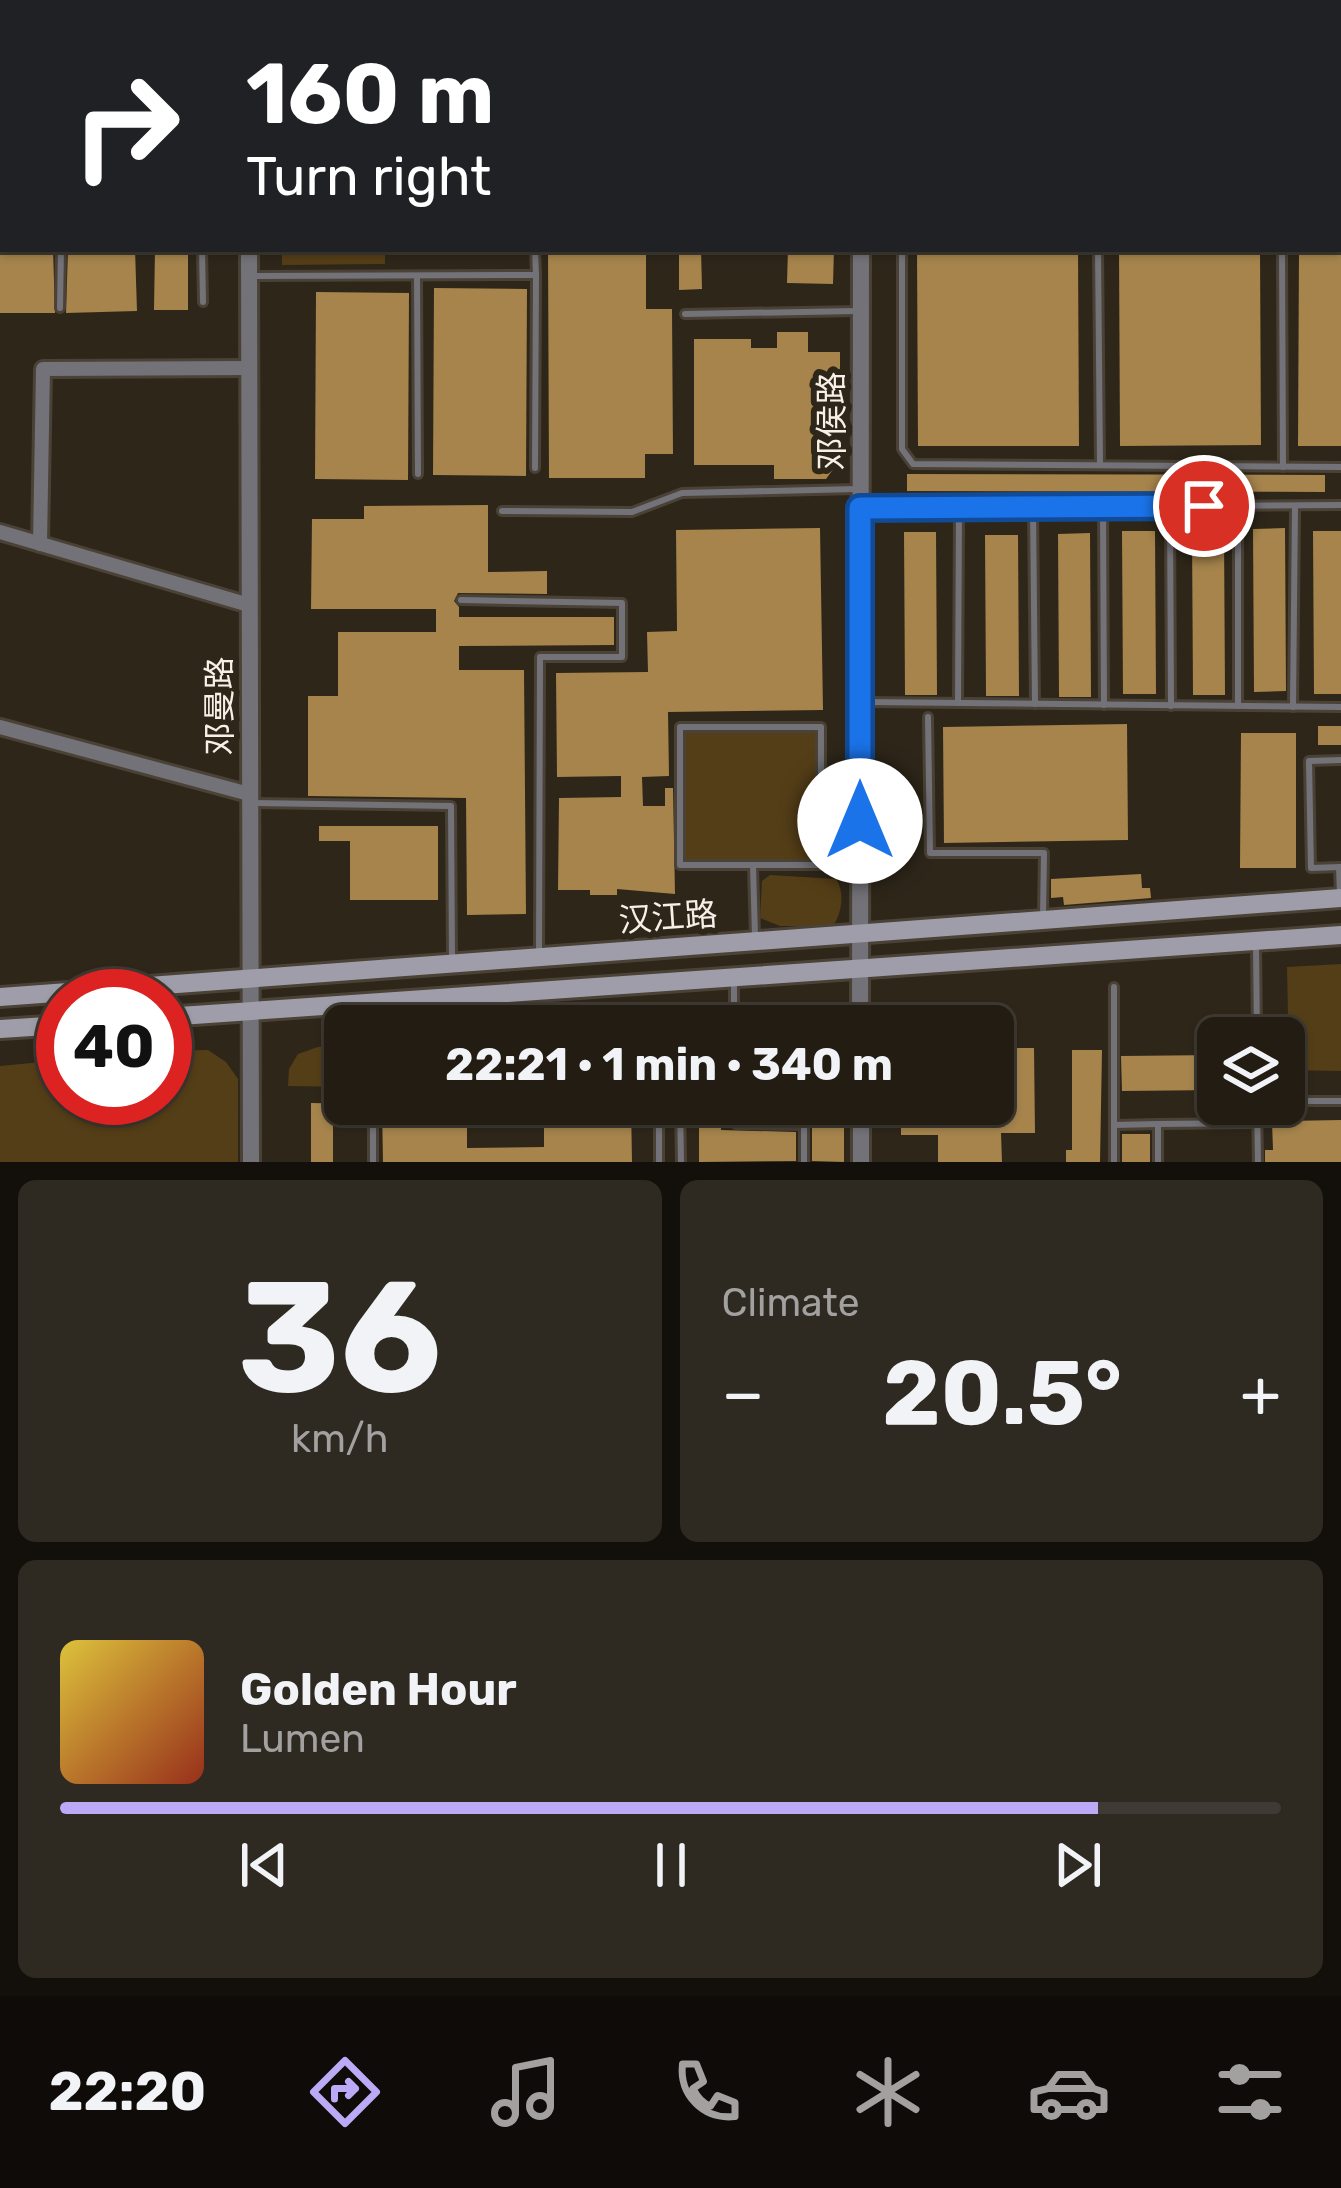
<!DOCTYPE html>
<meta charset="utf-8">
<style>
:root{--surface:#221c13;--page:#2e2921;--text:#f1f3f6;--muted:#a2a1a0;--line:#3f3a33;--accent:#bcaaf6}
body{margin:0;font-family:Rubik,"Noto Sans SC",sans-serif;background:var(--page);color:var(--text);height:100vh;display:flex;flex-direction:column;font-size:45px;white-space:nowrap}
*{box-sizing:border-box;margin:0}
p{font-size:39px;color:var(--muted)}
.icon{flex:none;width:66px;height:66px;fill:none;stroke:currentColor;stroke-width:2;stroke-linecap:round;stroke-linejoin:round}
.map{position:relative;height:1162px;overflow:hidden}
.panel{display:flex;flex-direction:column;gap:18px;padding:18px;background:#130f0a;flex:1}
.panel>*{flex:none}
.guide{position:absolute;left:0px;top:0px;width:1341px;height:252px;box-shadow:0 3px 9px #0004,0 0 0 3px var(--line);background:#202124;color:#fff;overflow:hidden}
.buttons{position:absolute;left:1197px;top:1017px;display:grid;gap:24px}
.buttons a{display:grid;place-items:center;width:108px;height:108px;border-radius:18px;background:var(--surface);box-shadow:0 3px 9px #0004,0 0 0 3px var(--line);font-size:60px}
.speed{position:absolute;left:36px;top:969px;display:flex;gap:24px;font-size:60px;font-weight:700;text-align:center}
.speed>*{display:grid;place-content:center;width:156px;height:156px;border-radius:50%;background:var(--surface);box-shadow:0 3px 9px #0004,0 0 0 3px var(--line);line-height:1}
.speed .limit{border:18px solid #d22;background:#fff;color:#111}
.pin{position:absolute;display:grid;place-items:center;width:102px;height:102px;color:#fff;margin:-51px;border:6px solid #fff;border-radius:50%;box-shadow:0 3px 12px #0007}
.me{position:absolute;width:132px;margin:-66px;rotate:0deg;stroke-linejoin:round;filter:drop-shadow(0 0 9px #0008)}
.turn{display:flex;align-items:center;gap:42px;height:252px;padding:0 48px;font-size:54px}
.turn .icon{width:156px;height:156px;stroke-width:2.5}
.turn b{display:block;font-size:84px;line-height:102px}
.big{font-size:90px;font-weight:700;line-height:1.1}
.panel .tile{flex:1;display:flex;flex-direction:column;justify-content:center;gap:18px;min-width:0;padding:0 42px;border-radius:18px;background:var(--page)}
.panel .dial{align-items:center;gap:0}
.dial b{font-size:156px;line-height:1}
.song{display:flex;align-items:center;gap:36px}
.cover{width:144px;height:144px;border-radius:18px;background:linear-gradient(135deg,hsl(50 70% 55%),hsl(10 70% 35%))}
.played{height:12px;border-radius:6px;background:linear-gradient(90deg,var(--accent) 85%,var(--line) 85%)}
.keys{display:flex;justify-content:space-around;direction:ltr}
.heat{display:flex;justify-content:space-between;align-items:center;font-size:66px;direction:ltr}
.panel .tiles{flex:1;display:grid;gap:18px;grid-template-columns:1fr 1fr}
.tile:last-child{grid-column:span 2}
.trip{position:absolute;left:324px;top:1005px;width:690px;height:120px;border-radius:18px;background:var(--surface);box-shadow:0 3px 9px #0004,0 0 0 3px var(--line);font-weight:700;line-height:120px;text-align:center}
.menu{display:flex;height:192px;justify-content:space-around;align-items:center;background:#0e0b08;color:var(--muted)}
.menu .icon{width:84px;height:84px}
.menu .active{color:var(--accent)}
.menu b{font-size:54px;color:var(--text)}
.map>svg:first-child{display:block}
</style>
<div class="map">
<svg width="1341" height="1162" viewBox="0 0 1341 1162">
<rect width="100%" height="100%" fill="#2e2619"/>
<!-- green -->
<g fill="#543e17">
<rect x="516" y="0" width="437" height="3"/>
<polygon points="282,249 385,249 385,264 282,265"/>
<rect x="680" y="727" width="141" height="138"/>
<path d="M 770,875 L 836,879 C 845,892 842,913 833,926 L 780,926 L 760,918 L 762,881 Z"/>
<polygon points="1341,964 1341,1071 1289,1070 1287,967"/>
<polygon points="345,1045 345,1087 288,1086 289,1069 298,1054 318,1047"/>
<polygon points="208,1050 226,1062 238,1079 238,1162 0,1162 0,1066 63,1060 63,1098 165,1098 165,1051"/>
</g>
<!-- building -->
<g fill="#a6844c">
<polygon points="0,249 53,249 55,313 0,313"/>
<polygon points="68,249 135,249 137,311 66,313"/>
<polygon points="155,249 188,249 188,310 154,310"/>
<polygon points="548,249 646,249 646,309 672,309 673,454 645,454 645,478 549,478"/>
<polygon points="679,249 701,249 702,289 679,290"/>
<polygon points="788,249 834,249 833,284 787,283"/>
<polygon points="917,249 1078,249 1079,446 918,446"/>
<polygon points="1119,249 1260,249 1261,445 1120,446"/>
<polygon points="1299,249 1341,249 1341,446 1298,446"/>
<polygon points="434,288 527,289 526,476 433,475"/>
<polygon points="316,292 409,293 408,480 315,479"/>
<polygon points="777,332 808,332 808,352 840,352 840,460 826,479 774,479 774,465 694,465 694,339 751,339 751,348 777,348"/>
<polygon points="907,474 1325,475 1325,492 907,491"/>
<polygon points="488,505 488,572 547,571 547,594 458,593 454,601 459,607 459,617 614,617 614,645 459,646 459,670 524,670 526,914 467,915 466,798 308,796 308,696 338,696 338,632 436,632 436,609 311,609 312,519 364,519 364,506"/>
<polygon points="820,528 823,710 668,712 669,776 642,777 643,806 665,806 665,788 673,788 675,894 617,889 617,895 590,895 590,890 558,890 559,798 621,797 621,776 557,777 556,673 648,672 647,632 677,631 676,530"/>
<polygon points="1285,528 1286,691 1254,692 1253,529"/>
<polygon points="1122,531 1155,531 1156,694 1123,694"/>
<polygon points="1313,531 1341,531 1341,694 1314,694"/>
<polygon points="904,532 936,532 937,695 905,695"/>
<polygon points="1192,532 1224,532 1225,695 1193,695"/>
<polygon points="1090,533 1091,697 1059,697 1058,534"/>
<polygon points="985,535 1018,535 1019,696 986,696"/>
<polygon points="1127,724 1128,840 944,843 943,727"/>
<rect x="1318" y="726" width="23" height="19"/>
<polygon points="1241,733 1296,733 1296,868 1240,868"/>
<polygon points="319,826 438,826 438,900 350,900 350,841 319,841"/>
<polygon points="1141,874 1142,888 1150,888 1151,898 1064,905 1063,897 1051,898 1051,879"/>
<polygon points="1004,1048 1034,1048 1035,1133 1001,1133 1002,1162 938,1162 938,1135 901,1135 901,1104 1005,1104"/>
<polygon points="1072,1050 1102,1050 1100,1162 1066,1162 1066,1150 1072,1150"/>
<polygon points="1218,1055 1218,1090 1122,1091 1121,1056"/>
<polygon points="311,1103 362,1104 363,1123 333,1123 333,1162 311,1162"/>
<polygon points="544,1104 631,1104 632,1162 383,1162 382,1108 467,1108 467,1148 544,1147"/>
<polygon points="699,1104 721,1104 721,1130 796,1132 796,1161 699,1162"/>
<polygon points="812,1104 844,1104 844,1162 812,1161"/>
<polygon points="1264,1104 1286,1104 1286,1121 1341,1120 1341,1162 1265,1162 1265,1150 1273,1150 1272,1121 1265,1121"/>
<rect x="1122" y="1134" width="28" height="28"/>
</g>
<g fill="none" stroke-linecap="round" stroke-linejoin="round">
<!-- service casing -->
<g stroke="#4a4236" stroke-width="12">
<g id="service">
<polyline points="294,0 294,3"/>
<polyline points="363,0 363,3"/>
<polyline points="526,0 526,3"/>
<polyline points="606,0 606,3"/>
<polyline points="775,0 775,3"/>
<polyline points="1077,0 1077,3"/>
<polyline points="705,3 709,0"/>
<polyline points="1151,3 1151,0"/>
<polyline points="1338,10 1341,10"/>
<polyline points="0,110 3,110"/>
<polyline points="1338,116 1341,116"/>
<polyline points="202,249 203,302"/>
<polyline points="535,249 536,275"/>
<polyline points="902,249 902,449 913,464 1341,467"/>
<polyline points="1098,249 1100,465"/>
<polyline points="1282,249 1283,467"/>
<polyline points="252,276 536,275 535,468"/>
<polyline points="417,276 418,474"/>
<polyline points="60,308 61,249"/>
<polyline points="685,314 857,311"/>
<polyline points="1170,506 1171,706"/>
<polyline points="1033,507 1035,704"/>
<polyline points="1103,507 1104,705"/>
<polyline points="864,508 1341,505"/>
<polyline points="502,511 632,512 682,493 857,489"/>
<polyline points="461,600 622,603 622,657 540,657 539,953"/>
<polyline points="864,702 1341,707"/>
<polyline points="958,703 959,509"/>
<polyline points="1238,706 1238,506"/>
<polyline points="1293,707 1295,507"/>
<polyline points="928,717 930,853 1044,853 1043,916"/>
<polyline points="1341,760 1309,761 1311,868 1341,867"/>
<polyline points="252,803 451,806 452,960"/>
<polyline points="753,865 680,865 680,727 821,727 821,865 753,865 755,937"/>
<polyline points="1339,867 1340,895"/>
<polyline points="1256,944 1257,1038"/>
<polyline points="734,982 734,1026"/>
<polyline points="489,1026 489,998"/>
<polyline points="1301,1101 1341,1101"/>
<polyline points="373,1104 373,1162"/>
<polyline points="659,1104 659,1162"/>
<polyline points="680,1104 681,1162"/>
<polyline points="736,1104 736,1124 804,1125"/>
<polyline points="804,1104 804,1162"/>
<polyline points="1257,1104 1258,1162"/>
<polyline points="1114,1125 1158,1124"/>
<polyline points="1114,1162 1114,987"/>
<polyline points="1158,1162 1158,1124 1257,1123"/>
</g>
</g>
<!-- minor casing -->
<g stroke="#4a4236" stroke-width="20">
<g id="minor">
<polyline points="250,3 250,0"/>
<polyline points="0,532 249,605"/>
<polyline points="40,544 43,369 249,368"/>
<polyline points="0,727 249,794"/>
</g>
</g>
<!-- tertiary casing -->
<g stroke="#4a4236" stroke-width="22">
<g id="tertiary">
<polyline points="0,50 3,50"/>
<polyline points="1338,70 1341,70"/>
<polyline points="249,249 251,1162"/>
<polyline points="860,1026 861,249"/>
<polyline points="861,1104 861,1162"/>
</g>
</g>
<!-- secondary casing -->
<g stroke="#4a4236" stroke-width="24">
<g id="secondary">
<polyline points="0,997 1341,898"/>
<polyline points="165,1017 1341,935"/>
<polyline points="0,1029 63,1025"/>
</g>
</g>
<!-- service -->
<use href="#service" stroke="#737279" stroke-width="6"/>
<!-- minor -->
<use href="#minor" stroke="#737279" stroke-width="14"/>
<!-- tertiary -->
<use href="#tertiary" stroke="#737279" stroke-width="16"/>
<!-- secondary -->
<use href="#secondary" stroke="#9f9da9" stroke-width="18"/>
</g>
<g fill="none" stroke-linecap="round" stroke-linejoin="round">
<!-- route casing -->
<g stroke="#114b97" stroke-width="30">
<polyline id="route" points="860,821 860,508 1204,506"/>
</g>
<!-- route -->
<use href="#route" stroke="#1a73e8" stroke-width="21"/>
</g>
<g text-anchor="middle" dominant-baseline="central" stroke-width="12" stroke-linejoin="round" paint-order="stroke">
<!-- street labels -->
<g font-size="33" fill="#f6f0e8" stroke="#2e2619">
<text transform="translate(831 421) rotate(-90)">邓侯路</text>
<text transform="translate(219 706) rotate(-90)">邓曼路</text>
<text transform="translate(668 917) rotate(-4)">汉江路</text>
</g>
</g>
</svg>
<div class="buttons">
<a><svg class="icon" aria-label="layers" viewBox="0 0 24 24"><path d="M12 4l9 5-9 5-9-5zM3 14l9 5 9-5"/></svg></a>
</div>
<div class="speed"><div class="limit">40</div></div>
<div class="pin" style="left:1204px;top:506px;background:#d93025"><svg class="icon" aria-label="arrive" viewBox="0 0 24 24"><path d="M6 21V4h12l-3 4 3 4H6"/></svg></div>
<svg class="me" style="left:860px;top:821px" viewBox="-20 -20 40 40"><circle r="19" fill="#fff"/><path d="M0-13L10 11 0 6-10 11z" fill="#1a73e8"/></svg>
<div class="trip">22:21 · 1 min · 340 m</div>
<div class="guide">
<div class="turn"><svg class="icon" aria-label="right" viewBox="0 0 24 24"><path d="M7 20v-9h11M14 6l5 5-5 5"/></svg><div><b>160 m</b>Turn right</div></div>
</div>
</div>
<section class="panel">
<div class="tiles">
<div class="tile dial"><b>36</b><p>km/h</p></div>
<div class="tile"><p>Climate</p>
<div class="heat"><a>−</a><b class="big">20.5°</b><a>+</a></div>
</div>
<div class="tile">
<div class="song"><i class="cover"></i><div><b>Golden Hour</b><p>Lumen</p></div></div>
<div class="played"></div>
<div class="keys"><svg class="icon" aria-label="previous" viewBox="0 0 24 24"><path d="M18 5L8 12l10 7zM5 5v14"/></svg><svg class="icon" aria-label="pause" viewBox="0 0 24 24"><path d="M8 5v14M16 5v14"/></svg><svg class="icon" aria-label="next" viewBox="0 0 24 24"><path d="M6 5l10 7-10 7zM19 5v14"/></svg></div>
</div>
</div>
</section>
<nav class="menu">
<b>22:20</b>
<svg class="icon active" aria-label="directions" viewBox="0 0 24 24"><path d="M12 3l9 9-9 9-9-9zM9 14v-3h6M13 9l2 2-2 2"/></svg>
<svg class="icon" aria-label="music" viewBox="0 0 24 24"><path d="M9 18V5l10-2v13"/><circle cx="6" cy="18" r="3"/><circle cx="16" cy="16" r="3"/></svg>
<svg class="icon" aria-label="phone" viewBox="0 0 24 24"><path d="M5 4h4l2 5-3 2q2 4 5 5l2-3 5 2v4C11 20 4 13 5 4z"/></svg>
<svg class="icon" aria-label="climate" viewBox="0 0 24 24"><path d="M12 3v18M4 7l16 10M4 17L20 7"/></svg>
<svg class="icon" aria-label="car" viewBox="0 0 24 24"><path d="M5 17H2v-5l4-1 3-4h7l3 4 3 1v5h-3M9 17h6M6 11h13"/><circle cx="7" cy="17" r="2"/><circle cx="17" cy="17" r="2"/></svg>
<svg class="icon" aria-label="filters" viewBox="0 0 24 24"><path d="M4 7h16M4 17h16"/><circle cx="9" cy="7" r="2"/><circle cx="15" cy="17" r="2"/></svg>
</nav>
